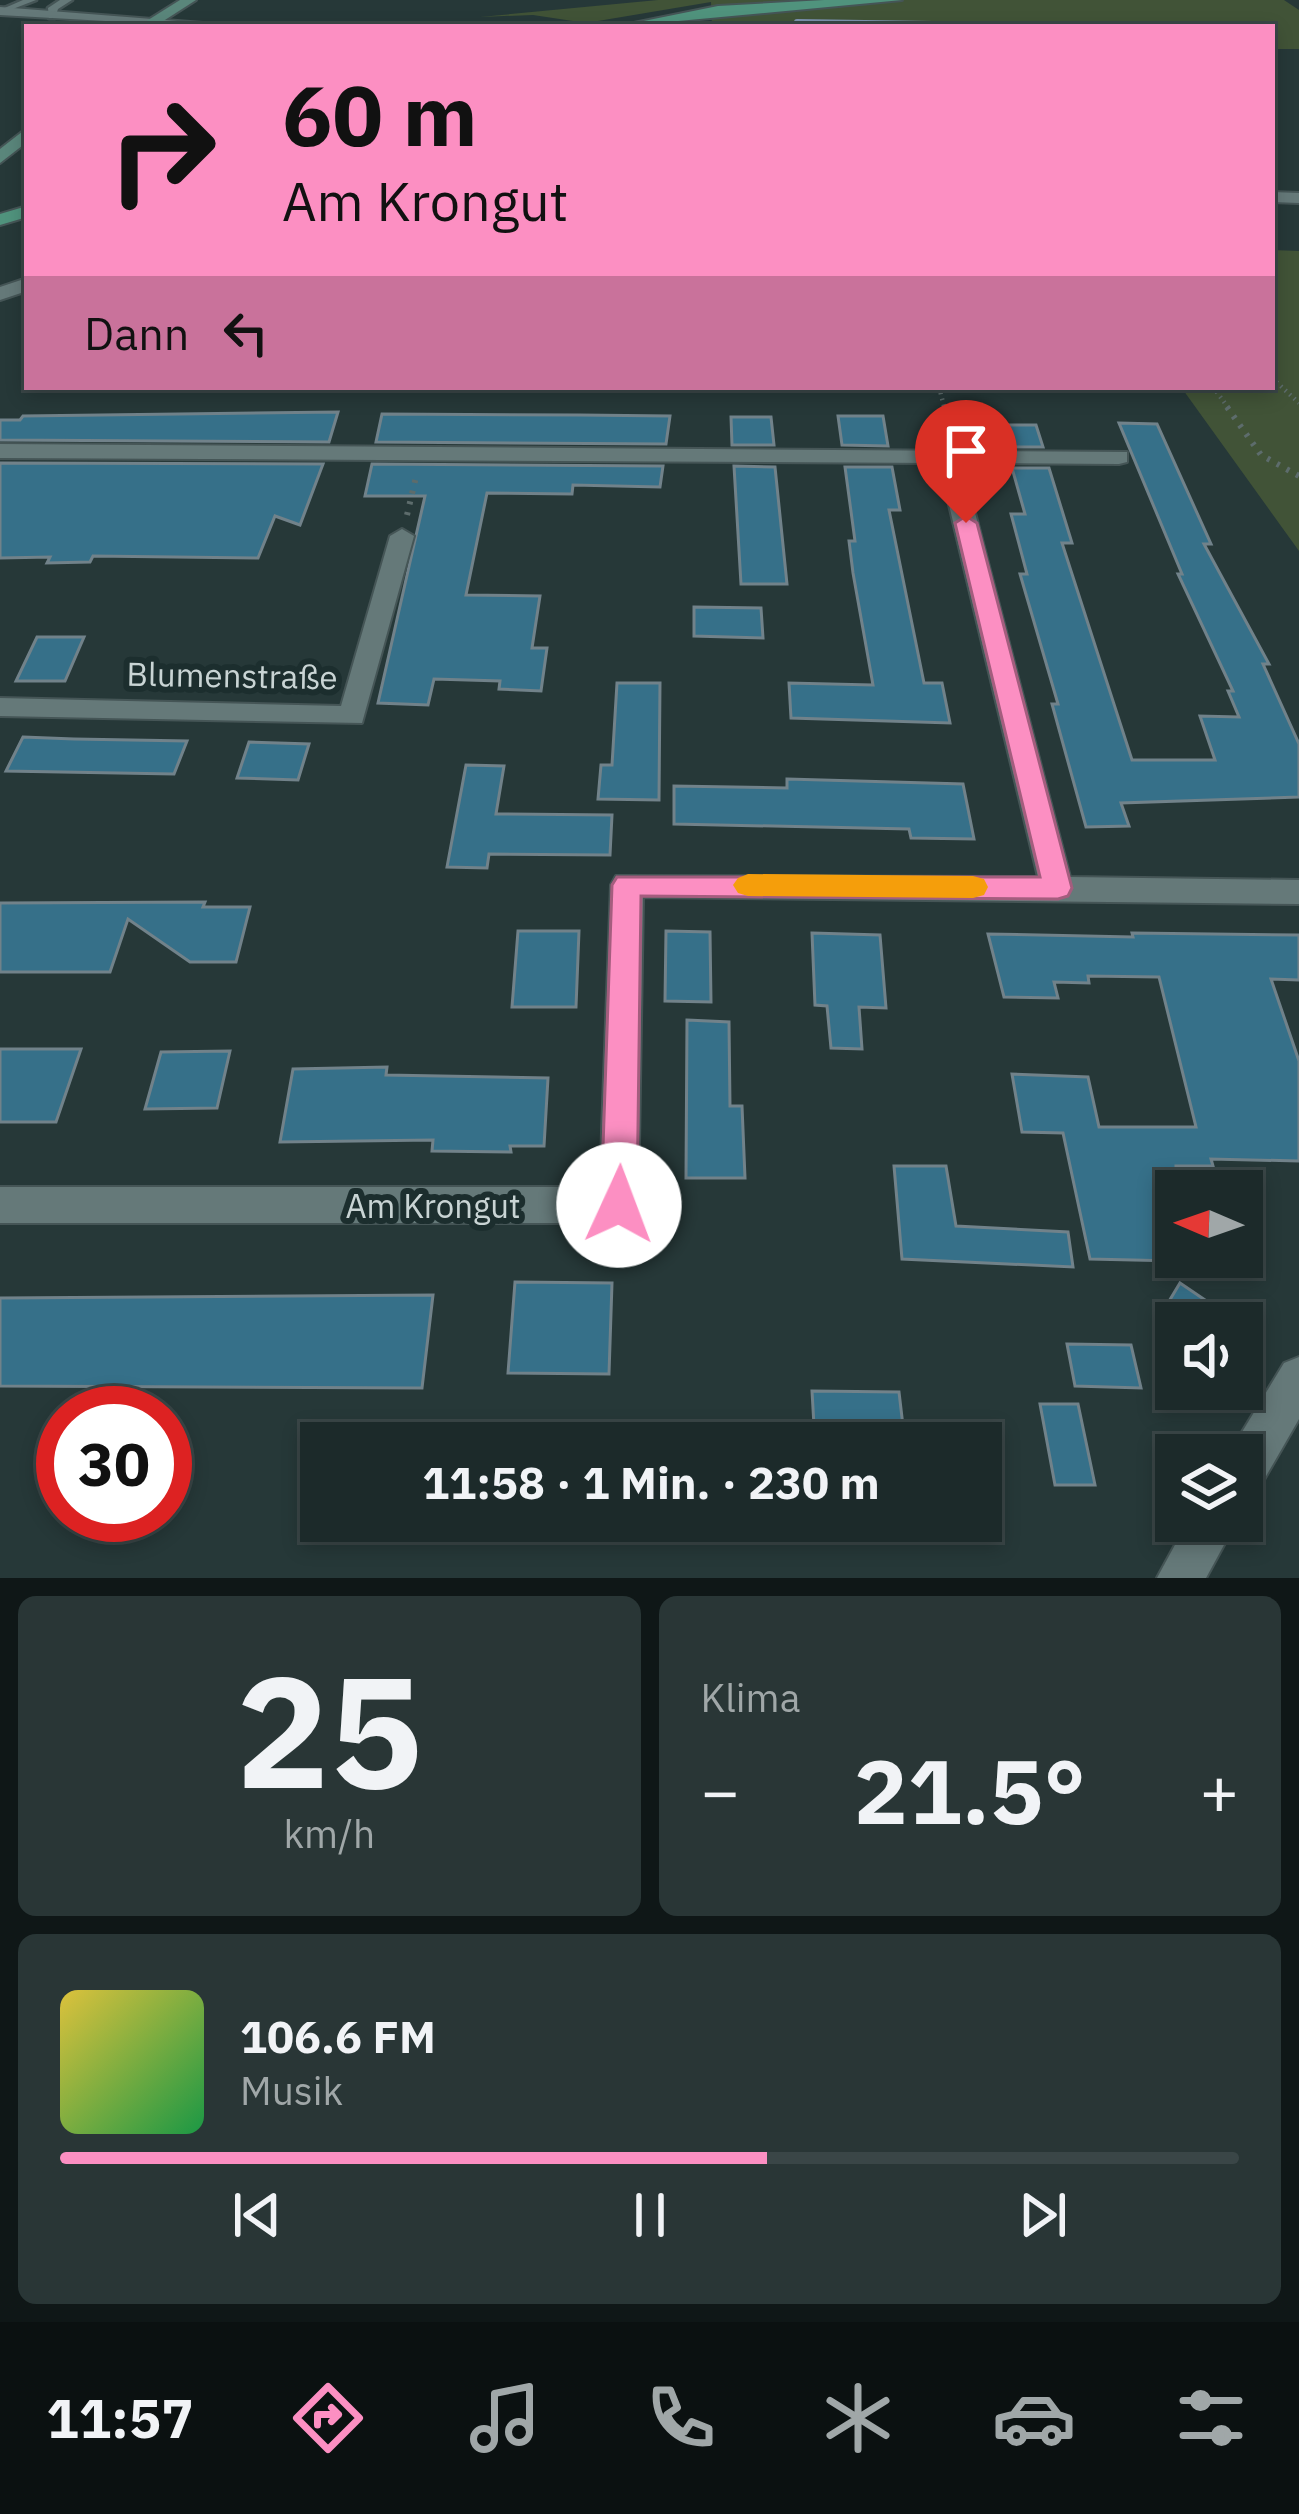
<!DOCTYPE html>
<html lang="de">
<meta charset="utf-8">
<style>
:root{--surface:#1c2a2a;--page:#293636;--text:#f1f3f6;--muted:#a0a7a8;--line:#3a4647;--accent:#fc8fc2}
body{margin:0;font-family:"IBM Plex Sans",sans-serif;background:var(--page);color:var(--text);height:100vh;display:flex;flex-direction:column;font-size:45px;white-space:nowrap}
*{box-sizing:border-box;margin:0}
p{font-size:39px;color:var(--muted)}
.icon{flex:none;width:66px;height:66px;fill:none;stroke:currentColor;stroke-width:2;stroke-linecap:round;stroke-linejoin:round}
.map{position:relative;height:1578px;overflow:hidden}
.side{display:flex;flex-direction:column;gap:18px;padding:18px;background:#0f1717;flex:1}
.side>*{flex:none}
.guide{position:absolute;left:24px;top:24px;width:1251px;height:366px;border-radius:0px;box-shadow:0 6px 18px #0003,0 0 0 3px var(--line);background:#fc8fc2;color:#111;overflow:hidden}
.needle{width:78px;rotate:272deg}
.controls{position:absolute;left:1155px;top:1170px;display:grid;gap:24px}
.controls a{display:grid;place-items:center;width:108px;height:108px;border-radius:0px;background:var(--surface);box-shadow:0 6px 18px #0003,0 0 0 3px var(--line);font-size:60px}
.speed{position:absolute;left:36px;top:1386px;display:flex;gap:24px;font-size:60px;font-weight:700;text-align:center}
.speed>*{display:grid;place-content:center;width:156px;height:156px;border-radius:50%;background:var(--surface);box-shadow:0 6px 18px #0003,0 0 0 3px var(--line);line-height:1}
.speed .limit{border:18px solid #d22;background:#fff;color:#111}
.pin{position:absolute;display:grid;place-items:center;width:102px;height:102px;color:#fff;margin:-123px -51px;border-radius:50% 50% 50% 0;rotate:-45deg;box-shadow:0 0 12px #0007}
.pin .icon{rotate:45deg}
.me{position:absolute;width:132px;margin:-66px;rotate:2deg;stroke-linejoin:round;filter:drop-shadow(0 0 9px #0008)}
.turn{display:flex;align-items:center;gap:42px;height:252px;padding:0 60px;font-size:54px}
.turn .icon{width:156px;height:156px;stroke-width:2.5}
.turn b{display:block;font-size:84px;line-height:102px}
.then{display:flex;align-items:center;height:114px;padding:0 60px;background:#0003;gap:24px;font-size:45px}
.big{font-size:90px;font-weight:800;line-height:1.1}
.side .widget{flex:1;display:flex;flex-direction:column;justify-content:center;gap:18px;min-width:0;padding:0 42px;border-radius:18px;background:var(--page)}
.side .dial{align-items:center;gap:0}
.dial b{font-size:156px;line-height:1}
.song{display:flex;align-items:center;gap:36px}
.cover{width:144px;height:144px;border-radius:18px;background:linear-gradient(135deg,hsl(50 70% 55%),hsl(140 70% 35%))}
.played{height:12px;border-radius:6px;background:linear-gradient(90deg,var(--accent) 60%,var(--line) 60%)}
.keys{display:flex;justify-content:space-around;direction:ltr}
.heat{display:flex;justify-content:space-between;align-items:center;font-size:66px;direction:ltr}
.side .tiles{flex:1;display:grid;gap:18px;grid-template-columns:1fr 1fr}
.widget:last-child{grid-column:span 2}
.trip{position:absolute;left:300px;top:1422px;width:702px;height:120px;border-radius:0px;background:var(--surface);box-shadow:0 6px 18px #0003,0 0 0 3px var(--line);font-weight:800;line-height:120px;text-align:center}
.tab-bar{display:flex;height:192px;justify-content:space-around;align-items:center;background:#0b1111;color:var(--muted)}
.tab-bar .icon{width:84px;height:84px}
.tab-bar .selected{color:var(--accent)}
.tab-bar b{font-size:54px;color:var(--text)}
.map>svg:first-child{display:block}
</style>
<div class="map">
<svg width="1299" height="1578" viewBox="0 0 1299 1578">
<rect width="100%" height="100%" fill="#263838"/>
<!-- green -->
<g fill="#415337">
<polygon points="658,0 1284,0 1299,10 1299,49 1272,49 1272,27 712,27 711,2 586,23 533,15 480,17"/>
<polygon points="1272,250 1299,251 1299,551 1181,387 1272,387"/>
</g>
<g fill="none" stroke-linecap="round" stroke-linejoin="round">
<!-- stream -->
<polyline stroke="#7d93b0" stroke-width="6" points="797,22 1148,27"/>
</g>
<!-- building -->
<g fill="#367089" stroke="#71828a" stroke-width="3">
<polygon points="338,412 329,442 0,440 0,420 20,420 23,416"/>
<polygon points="382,414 580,415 670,416 666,444 376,442"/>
<polygon points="838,416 883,416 888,446 842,445"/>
<polygon points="731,417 771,417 774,445 732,445"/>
<polygon points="1119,423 1157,424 1211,544 1204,544 1269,664 1263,664 1299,744 1299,797 1121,803 1129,826 1086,827 1052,704 1058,704 1020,574 1027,574 1011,514 1025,514 1012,468 1049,468 1072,543 1062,543 1132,760 1215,760 1200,716 1239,717 1228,691 1233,691 1178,574 1182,574"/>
<polygon points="1001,425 1036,425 1043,447 1007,447"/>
<polygon points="0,463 323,464 300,525 275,516 258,558 93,556 90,562 47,563 50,557 0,558"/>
<polygon points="372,464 663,466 660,487 573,485 572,494 487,493 466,595 540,596 532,648 547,648 541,691 499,689 500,681 434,679 428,705 378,703 425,496 365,496"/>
<polygon points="734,466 775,467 787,584 741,584"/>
<polygon points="845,467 892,467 900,510 889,510 924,683 942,683 950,723 791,718 789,683 873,685 853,573 849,541 855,541"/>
<polygon points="694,607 761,608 763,638 694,636"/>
<polygon points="37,637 84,637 65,681 16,681"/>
<polygon points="617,683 660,683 659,800 598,799 601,765 612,765"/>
<polygon points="23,737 74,739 187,741 174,774 6,771"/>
<polygon points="249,742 309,744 298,780 237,778"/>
<polygon points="466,765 504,766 496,814 612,815 610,855 489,854 487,868 447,867"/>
<polygon points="787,779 963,784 974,839 911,838 909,829 674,824 674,786 787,788"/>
<polygon points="205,902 203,907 250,907 236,962 190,962 128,919 110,972 0,972 0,903"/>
<polygon points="518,931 579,931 576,1007 512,1007"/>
<polygon points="666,931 710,932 711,1002 665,1001"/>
<polygon points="812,933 880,935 886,1008 859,1007 862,1049 831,1048 827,1006 815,1005"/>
<polygon points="1132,933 1299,935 1299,980 1271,979 1299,1061 1299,1161 1211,1159 1213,1166 1176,1166 1176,1261 1090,1259 1063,1133 1022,1132 1012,1074 1088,1077 1099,1127 1196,1127 1159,977 1088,976 1089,983 1054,982 1058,998 1004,997 988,934 1133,937"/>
<polygon points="687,1020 729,1022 730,1106 742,1106 745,1178 686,1178"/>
<polygon points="0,1049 81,1049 56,1122 0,1122"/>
<polygon points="230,1051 217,1108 145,1109 161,1052"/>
<polygon points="387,1067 386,1075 548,1078 544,1146 510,1146 511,1152 432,1151 433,1140 280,1142 293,1069"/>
<polygon points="894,1166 946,1166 956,1226 1068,1232 1073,1267 902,1259"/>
<polygon points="515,1282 612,1283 609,1374 508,1373"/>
<polygon points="1180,1283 1239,1323 1156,1323"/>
<polygon points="433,1295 422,1388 0,1386 0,1298"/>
<polygon points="1067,1344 1131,1345 1141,1388 1075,1386"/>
<polygon points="812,1391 899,1392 905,1443 815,1443"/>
<polygon points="1040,1404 1078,1404 1095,1485 1055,1485"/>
</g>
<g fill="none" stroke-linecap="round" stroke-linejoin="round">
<!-- lane casing -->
<g stroke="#455556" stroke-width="5">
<g id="lane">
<polygon points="23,0 36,0 0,14 0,10"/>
<polygon points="60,0 72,0 58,9 55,18 49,18 48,8"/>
</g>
</g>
<!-- street casing -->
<g stroke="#455556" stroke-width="4">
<g id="street">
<polygon points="0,7 203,23 210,27 0,15"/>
<polygon points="448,23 550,23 557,27 441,27"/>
<polygon points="1272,192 1299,193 1299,203 1272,202"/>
<polygon points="27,278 27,291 0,300 0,287"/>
<polygon points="0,444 1127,452 1127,462 1119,464 962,463 1070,877 1299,880 1299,904 643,897 638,1205 633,1218 619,1223 0,1223 0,1187 600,1187 611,885 616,876 1038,877 939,463 0,458"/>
<polygon points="402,529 414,536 362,723 0,716 0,698 341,706 390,536"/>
<polygon points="1299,1357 1299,1419 1258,1490 1242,1496 1242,1455 1228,1455 1284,1363"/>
<polygon points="1188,1521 1237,1521 1206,1578 1157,1578"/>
</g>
</g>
<!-- secondary casing -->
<g stroke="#455556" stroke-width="4">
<g id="secondary">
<polygon points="180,0 196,0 154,27 137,27"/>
<polygon points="27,128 27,142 0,163 0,149"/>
</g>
</g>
<!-- primary casing -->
<g stroke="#455556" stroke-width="4">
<g id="primary">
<polygon points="824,0 902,0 614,27 718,6"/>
<polygon points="27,206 27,217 0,225 0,214"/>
</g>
</g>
<!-- path-far1 -->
<g stroke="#5d6c6c" stroke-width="4.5" stroke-dasharray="1.5 4.5" stroke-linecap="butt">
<polyline points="1272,378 1299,403"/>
<polyline points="939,387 945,410"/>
<polyline points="1213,387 1230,410"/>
</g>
<!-- path -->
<g stroke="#5d6c6c" stroke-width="6" stroke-dasharray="3 8" stroke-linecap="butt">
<polyline points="944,407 950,432"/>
<polyline points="1227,407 1261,455 1299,476"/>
<polyline points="407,515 416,477"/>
</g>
<!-- lane -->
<use href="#lane" fill="#657979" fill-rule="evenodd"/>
<!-- street -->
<use href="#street" fill="#657979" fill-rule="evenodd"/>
<!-- secondary -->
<use href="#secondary" fill="#5a867b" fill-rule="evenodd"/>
<!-- primary -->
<use href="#primary" fill="#50937d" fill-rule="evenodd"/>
</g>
<!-- route -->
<polygon fill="#fc8fc2" stroke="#a45d7e" stroke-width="3" points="966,516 977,523 1072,888 1068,896 1058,899 641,896 637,1205 631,1216 619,1221 606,1216 601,1205 612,885 617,877 1040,877 955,523"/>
<!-- slow -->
<polygon fill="#f59e0b" points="748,874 973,876 984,879 988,887 984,895 973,898 748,896 738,893 733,885 738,878"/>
<g text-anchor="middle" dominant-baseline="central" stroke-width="12" stroke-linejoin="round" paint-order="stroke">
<!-- street labels -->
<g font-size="33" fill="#c9d4d4" stroke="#1c2e2e">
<text transform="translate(232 675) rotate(1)">Blumenstraße</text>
<text x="433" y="1205">Am Krongut</text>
</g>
</g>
</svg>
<div class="controls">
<a><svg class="needle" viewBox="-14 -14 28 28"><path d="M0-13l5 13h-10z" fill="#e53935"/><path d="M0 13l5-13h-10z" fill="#a0a7a8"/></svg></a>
<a><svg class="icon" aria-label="sound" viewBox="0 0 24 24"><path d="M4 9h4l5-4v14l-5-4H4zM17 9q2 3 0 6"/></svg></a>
<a><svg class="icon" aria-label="layers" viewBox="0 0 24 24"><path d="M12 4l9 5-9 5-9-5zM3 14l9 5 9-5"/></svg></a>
</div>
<div class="speed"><div class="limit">30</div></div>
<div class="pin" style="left:966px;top:523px;background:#d93025"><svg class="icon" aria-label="arrive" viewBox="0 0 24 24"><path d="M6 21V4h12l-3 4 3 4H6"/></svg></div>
<svg class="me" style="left:619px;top:1205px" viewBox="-20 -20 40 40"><circle r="19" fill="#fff"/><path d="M0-13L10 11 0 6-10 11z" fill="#fc8fc2"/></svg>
<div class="trip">11:58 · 1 Min. · 230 m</div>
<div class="guide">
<div class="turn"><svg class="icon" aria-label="right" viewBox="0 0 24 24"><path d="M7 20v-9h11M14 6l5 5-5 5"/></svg><div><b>60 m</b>Am Krongut</div></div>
<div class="then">Dann<svg class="icon" aria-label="left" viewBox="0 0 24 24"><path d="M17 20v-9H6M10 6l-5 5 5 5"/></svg></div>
</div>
</div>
<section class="side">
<div class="tiles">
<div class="widget dial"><b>25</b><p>km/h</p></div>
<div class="widget"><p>Klima</p>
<div class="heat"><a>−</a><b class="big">21.5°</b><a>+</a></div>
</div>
<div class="widget">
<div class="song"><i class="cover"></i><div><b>106.6 FM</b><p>Musik</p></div></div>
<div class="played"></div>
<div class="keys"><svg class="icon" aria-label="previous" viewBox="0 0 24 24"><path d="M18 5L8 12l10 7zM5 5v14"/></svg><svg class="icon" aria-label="pause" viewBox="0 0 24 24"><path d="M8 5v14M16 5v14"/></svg><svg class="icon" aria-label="next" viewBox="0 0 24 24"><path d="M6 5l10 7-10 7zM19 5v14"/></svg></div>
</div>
</div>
</section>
<nav class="tab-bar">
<b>11:57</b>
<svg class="icon selected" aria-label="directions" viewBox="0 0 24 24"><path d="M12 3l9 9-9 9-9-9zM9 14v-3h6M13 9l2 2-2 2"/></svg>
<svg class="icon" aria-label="music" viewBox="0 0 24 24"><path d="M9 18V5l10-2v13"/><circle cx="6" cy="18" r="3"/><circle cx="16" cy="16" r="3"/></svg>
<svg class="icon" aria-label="phone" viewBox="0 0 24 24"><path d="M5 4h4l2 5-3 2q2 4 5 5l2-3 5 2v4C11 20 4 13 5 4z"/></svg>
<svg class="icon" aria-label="climate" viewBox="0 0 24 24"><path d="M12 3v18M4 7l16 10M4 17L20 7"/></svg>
<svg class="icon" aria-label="car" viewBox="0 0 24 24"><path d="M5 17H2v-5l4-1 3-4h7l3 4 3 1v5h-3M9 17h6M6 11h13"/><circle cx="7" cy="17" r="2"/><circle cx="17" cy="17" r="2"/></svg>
<svg class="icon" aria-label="filters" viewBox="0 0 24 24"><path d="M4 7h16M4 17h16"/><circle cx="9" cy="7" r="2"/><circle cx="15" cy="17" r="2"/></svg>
</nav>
